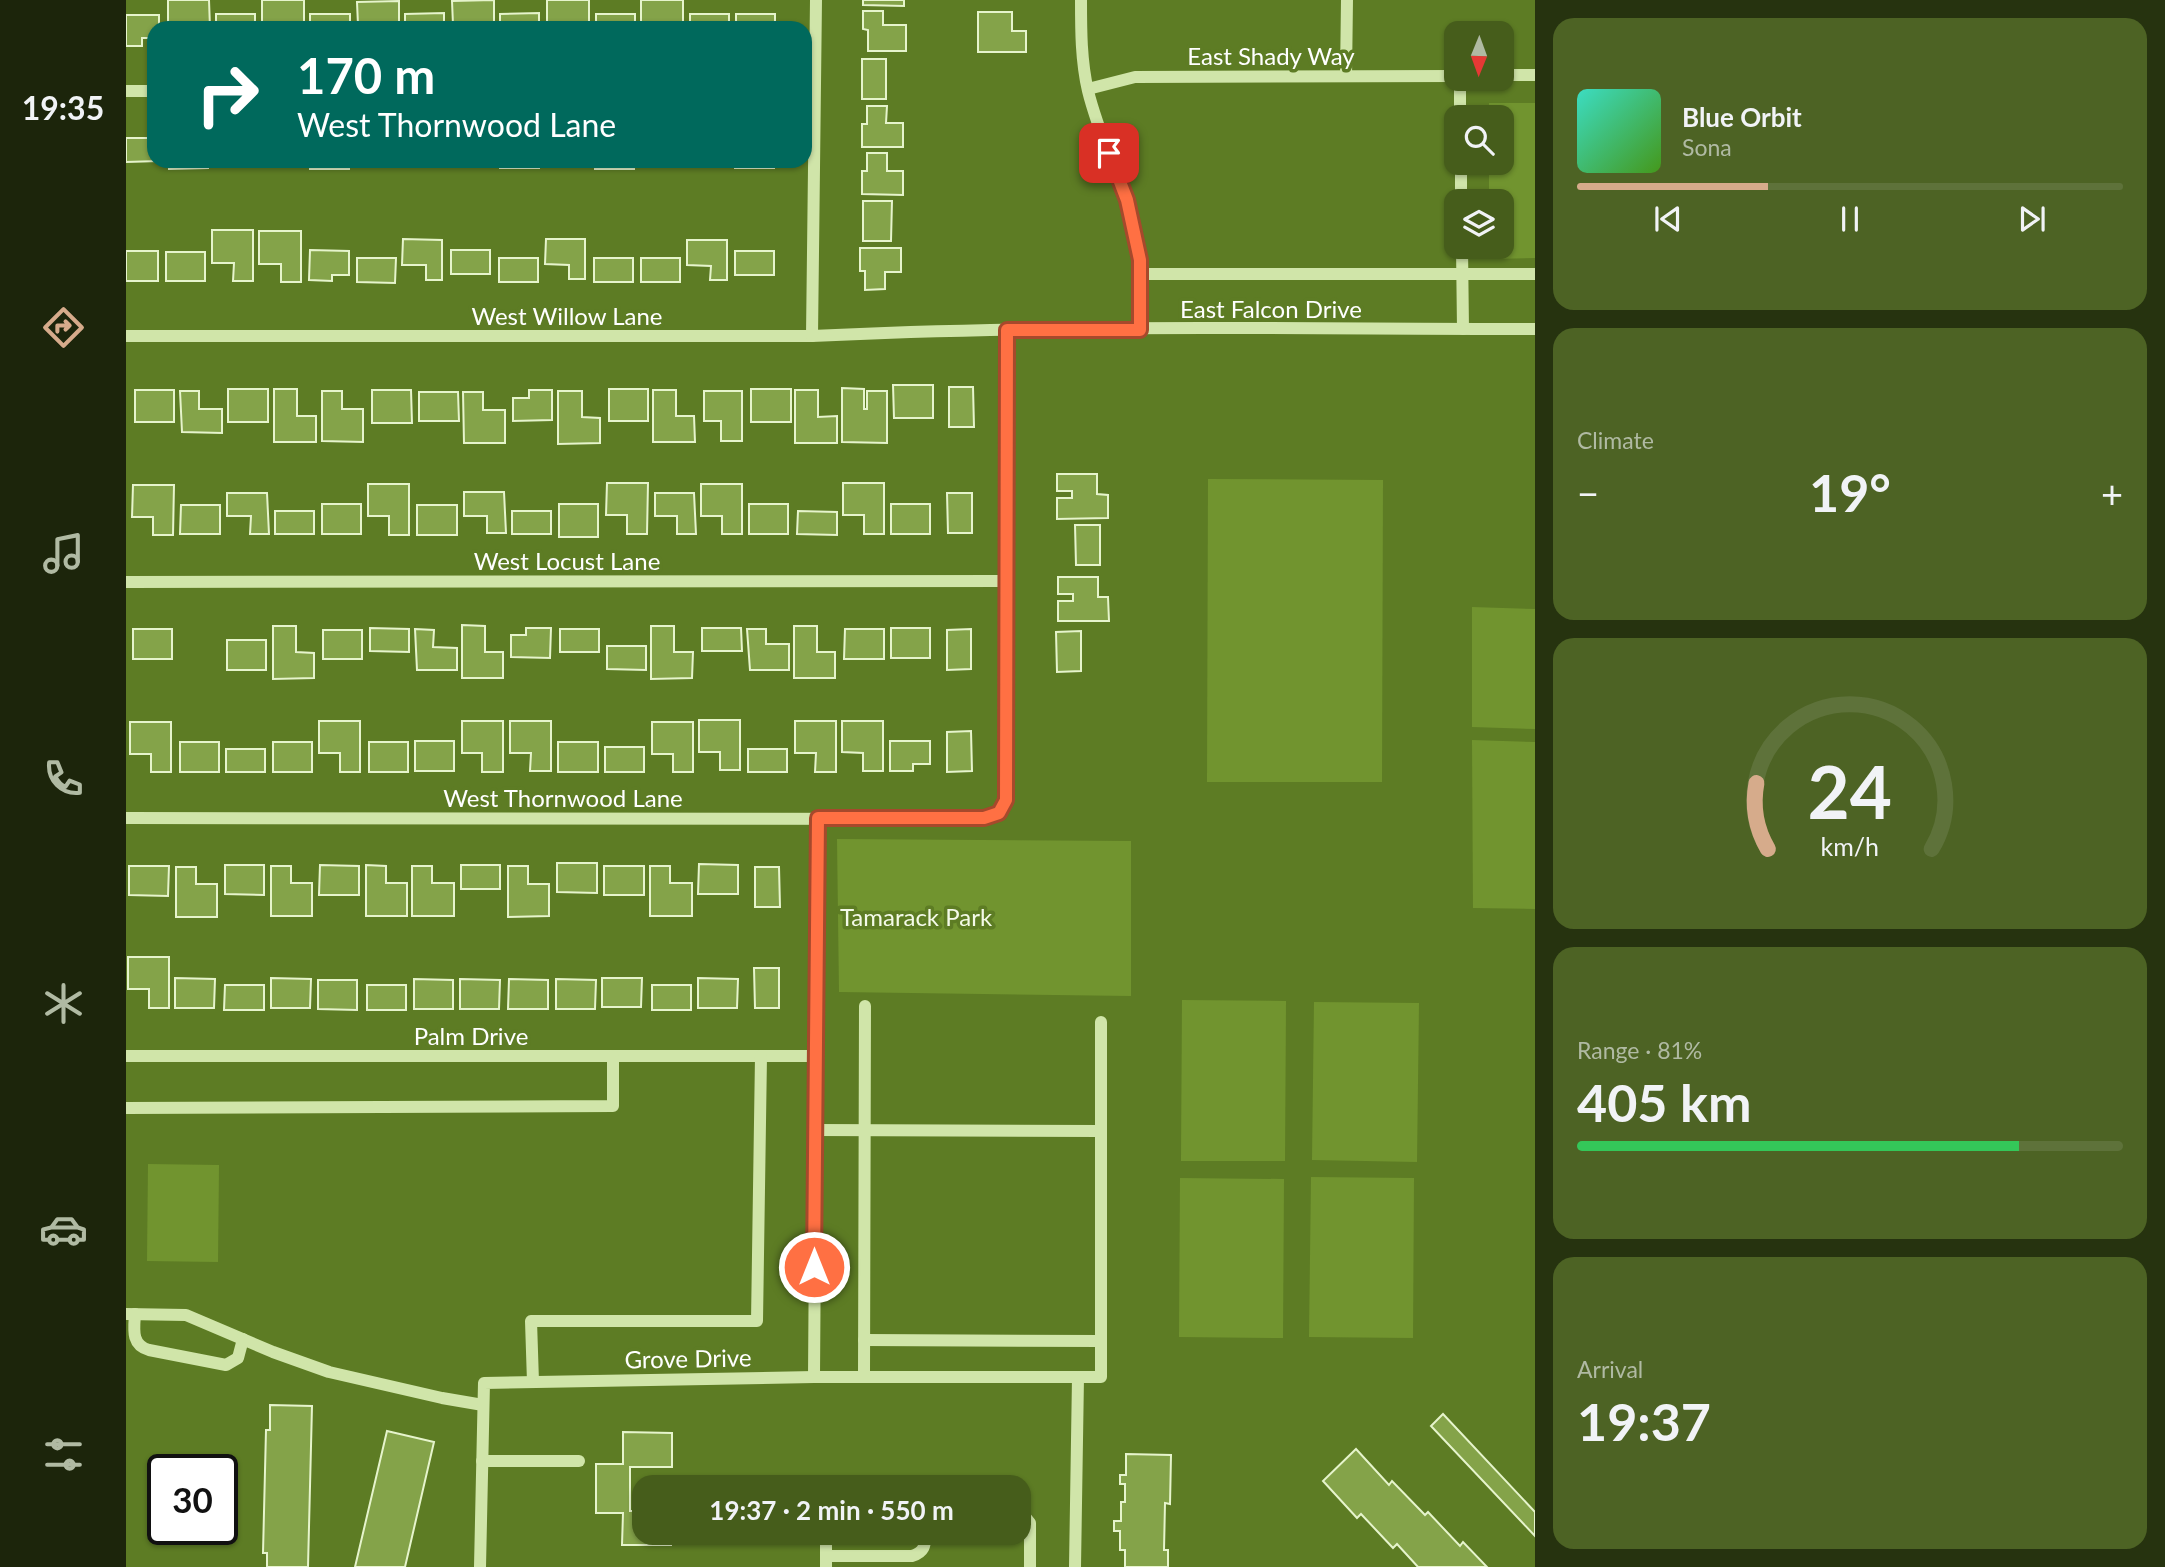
<!DOCTYPE html>
<meta charset="utf-8">
<style>
:root{--surface:#465d1b;--page:#4d6324;--text:#f1f3f6;--muted:#b0baa3;--line:#5e723a;--accent:#d6ab8b}
body{margin:0;font-family:Lato,sans-serif;background:var(--page);color:var(--text);height:100vh;display:flex;flex-direction:column;font-size:26px;white-space:nowrap}
*{box-sizing:border-box;margin:0}
p{font-size:23px;color:var(--muted)}
.icon{flex:none;width:38px;height:38px;fill:none;stroke:currentColor;stroke-width:2;stroke-linecap:round;stroke-linejoin:round}
.map{position:relative;flex:1;overflow:hidden}
.panel{display:flex;flex-direction:column;gap:18px;padding:18px;background:#26330f;width:630px}
.panel>*{flex:none}
.banner{position:absolute;left:21px;top:21px;width:665px;height:147px;border-radius:21px;box-shadow:0 2px 5px #0004;background:#00695c;color:#fff;overflow:hidden}
.needle{width:46px;rotate:181deg}
.buttons{position:absolute;left:1318px;top:21px;display:grid;gap:14px}
.buttons a{display:grid;place-items:center;width:70px;height:70px;border-radius:14px;background:var(--surface);box-shadow:0 2px 5px #0004;font-size:35px}
.speed{position:absolute;left:21px;top:1454px;display:flex;gap:14px;font-size:35px;font-weight:700;text-align:center}
.speed>*{display:grid;place-content:center;width:91px;height:91px;border-radius:50%;background:var(--surface);box-shadow:0 2px 5px #0004;line-height:1}
.speed .limit{border:4px solid #111;border-radius:10px;background:#fff;color:#111}
.pin{position:absolute;display:grid;place-items:center;width:60px;height:60px;color:#fff;margin:-30px;border-radius:14px;box-shadow:0 4px 10px #0006}
.me{position:absolute;width:77px;margin:-38px;rotate:0deg;stroke-linejoin:round;filter:drop-shadow(0 0 5px #0008)}
.turn{display:flex;align-items:center;gap:24px;height:147px;padding:0 35px;font-size:32px}
.turn .icon{width:91px;height:91px;stroke-width:2.5}
.turn b{display:block;font-size:49px;line-height:60px}
.big{font-size:52px;font-weight:700;line-height:1.1}
.panel .widget{flex:1;display:flex;flex-direction:column;justify-content:center;gap:10px;min-width:0;padding:0 24px;border-radius:21px;background:var(--page)}
.panel .dial{align-items:center;gap:0}
.dial svg{height:182px;overflow:visible;fill:none;stroke:var(--line);stroke-width:7;stroke-linecap:round;text-anchor:middle}
.dial text{fill:var(--text);stroke:none}
.song{display:flex;align-items:center;gap:21px}
.cover{width:84px;height:84px;border-radius:10px;background:linear-gradient(135deg,hsl(170 70% 55%),hsl(100 70% 35%))}
.played{height:7px;border-radius:4px;background:linear-gradient(90deg,var(--accent) 35%,var(--line) 35%)}
.keys{display:flex;justify-content:space-around;direction:ltr}
.heat{display:flex;justify-content:space-between;align-items:center;font-size:38px;direction:ltr}
.charge{height:10px;border-radius:5px;background:linear-gradient(90deg,#34c759 81%,var(--line) 0)}
.trip{position:absolute;left:506px;top:1475px;width:399px;height:70px;border-radius:21px;background:var(--surface);box-shadow:0 2px 5px #0004;font-weight:700;line-height:70px;text-align:center}
main{display:flex;flex:1;min-height:0}
.menu{display:flex;flex-direction:column;width:126px;justify-content:space-around;align-items:center;background:#1c250b;color:var(--muted)}
.menu .icon{width:49px;height:49px}
.menu .active{color:var(--accent)}
.menu b{font-size:32px;color:var(--text)}
.map>svg:first-child{display:block}
</style>
<main>
<nav class="menu">
<b>19:35</b>
<svg class="icon active" aria-label="directions" viewBox="0 0 24 24"><path d="M12 3l9 9-9 9-9-9zM9 14v-3h6M13 9l2 2-2 2"/></svg>
<svg class="icon" aria-label="music" viewBox="0 0 24 24"><path d="M9 18V5l10-2v13"/><circle cx="6" cy="18" r="3"/><circle cx="16" cy="16" r="3"/></svg>
<svg class="icon" aria-label="phone" viewBox="0 0 24 24"><path d="M5 4h4l2 5-3 2q2 4 5 5l2-3 5 2v4C11 20 4 13 5 4z"/></svg>
<svg class="icon" aria-label="climate" viewBox="0 0 24 24"><path d="M12 3v18M4 7l16 10M4 17L20 7"/></svg>
<svg class="icon" aria-label="car" viewBox="0 0 24 24"><path d="M5 17H2v-5l4-1 3-4h7l3 4 3 1v5h-3M9 17h6M6 11h13"/><circle cx="7" cy="17" r="2"/><circle cx="17" cy="17" r="2"/></svg>
<svg class="icon" aria-label="filters" viewBox="0 0 24 24"><path d="M4 7h16M4 17h16"/><circle cx="9" cy="7" r="2"/><circle cx="15" cy="17" r="2"/></svg>
</nav>
<div class="map">
<svg width="1409" height="1567" viewBox="0 0 1409 1567">
<rect width="100%" height="100%" fill="#5d7c24"/>
<!-- green -->
<g fill="#71942f">
<polygon points="1363,103 1409,103 1409,258 1364,259 1364,247 1376,247 1376,201 1363,201 1363,163 1376,163 1376,117 1363,117"/>
<polygon points="1082,479 1257,480 1256,782 1081,782"/>
<polygon points="1346,607 1409,609 1409,729 1346,727"/>
<polygon points="1346,740 1409,742 1409,909 1347,908"/>
<polygon points="711,839 1005,841 1005,996 713,992"/>
<polygon points="1056,1000 1160,1001 1159,1161 1055,1161"/>
<polygon points="1188,1002 1293,1003 1291,1162 1186,1160"/>
<polygon points="22,1164 93,1165 92,1262 21,1261"/>
<polygon points="1185,1177 1288,1178 1287,1338 1183,1337"/>
<polygon points="1054,1178 1158,1179 1157,1338 1053,1337"/>
</g>
<!-- building -->
<g fill="#84a349" stroke="#e6f4cc" stroke-width="2">
<polygon points="42,0 83,0 84,28 42,26"/>
<polygon points="136,0 178,0 178,28 136,27"/>
<polygon points="368,0 368,28 348,28 348,25 327,25 326,1"/>
<polygon points="421,0 463,0 463,28 421,26"/>
<polygon points="515,0 557,0 557,28 515,26"/>
<polygon points="737,0 778,0 778,6 737,5"/>
<polygon points="273,1 273,28 232,25 231,2"/>
<polygon points="737,11 757,11 757,25 780,25 780,51 742,51 742,30 737,29"/>
<polygon points="852,12 886,12 886,31 900,31 900,52 852,52"/>
<polygon points="318,13 318,28 279,28 279,14"/>
<polygon points="413,13 413,28 374,28 374,14"/>
<rect x="90" y="14" width="39" height="14"/>
<rect x="184" y="14" width="40" height="14"/>
<rect x="470" y="14" width="39" height="14"/>
<rect x="564" y="14" width="39" height="14"/>
<rect x="610" y="14" width="39" height="14"/>
<polygon points="0,15 33,15 33,28 28,28 28,38 16,38 16,46 0,46"/>
<rect x="736" y="59" width="24" height="40"/>
<polygon points="741,106 761,106 760,123 777,123 777,147 736,147 736,124 741,124"/>
<polygon points="0,138 28,138 28,161 33,161 0,162"/>
<polygon points="741,153 761,153 761,171 777,171 777,195 736,194 736,171 741,171"/>
<polygon points="43,161 82,161 82,168 43,169"/>
<rect x="184" y="161" width="39" height="8"/>
<rect x="374" y="161" width="39" height="7"/>
<rect x="469" y="161" width="39" height="8"/>
<rect x="609" y="161" width="39" height="7"/>
<polygon points="737,201 766,201 765,241 737,241"/>
<polygon points="86,230 127,230 127,281 107,281 108,263 86,263"/>
<polygon points="133,231 175,231 175,282 155,282 155,264 133,264"/>
<polygon points="277,239 316,240 316,280 300,280 300,265 276,265"/>
<polygon points="420,239 459,239 459,279 443,279 443,265 419,264"/>
<polygon points="561,240 601,240 601,280 584,280 585,266 561,265"/>
<polygon points="734,248 775,248 775,272 759,272 759,289 739,290 739,271 734,271"/>
<polygon points="184,250 223,251 223,275 206,275 206,281 183,280"/>
<rect x="325" y="250" width="39" height="24"/>
<rect x="0" y="251" width="32" height="30"/>
<rect x="609" y="251" width="39" height="24"/>
<rect x="40" y="252" width="39" height="29"/>
<polygon points="231,258 270,258 269,283 231,282"/>
<rect x="373" y="258" width="39" height="24"/>
<rect x="468" y="258" width="39" height="24"/>
<rect x="515" y="258" width="39" height="24"/>
<polygon points="767,385 807,385 807,418 768,418"/>
<polygon points="823,387 847,387 848,427 823,427"/>
<polygon points="716,388 738,389 738,409 741,409 741,391 761,391 761,443 716,442"/>
<rect x="102" y="389" width="40" height="33"/>
<polygon points="148,389 171,389 171,416 190,416 190,442 148,442"/>
<rect x="483" y="389" width="39" height="32"/>
<rect x="625" y="389" width="40" height="33"/>
<rect x="9" y="390" width="39" height="32"/>
<polygon points="246,390 285,390 286,423 246,423"/>
<polygon points="403,390 426,390 426,420 387,421 387,398 403,398"/>
<polygon points="527,390 550,390 550,416 568,416 569,442 527,442"/>
<polygon points="669,390 692,390 692,417 711,416 711,443 669,443"/>
<polygon points="54,391 73,391 73,409 96,409 96,433 56,432"/>
<polygon points="196,391 216,391 216,409 237,409 237,442 196,441"/>
<polygon points="432,391 456,391 456,417 474,418 474,443 432,444"/>
<polygon points="578,391 616,391 616,441 595,441 595,421 578,421"/>
<polygon points="293,392 332,392 333,421 293,421"/>
<polygon points="337,392 357,392 357,410 379,410 379,443 338,443"/>
<polygon points="931,474 971,474 971,494 982,495 982,518 931,519 931,498 946,498 946,491 931,491"/>
<polygon points="481,483 522,483 521,534 501,534 501,515 480,515"/>
<polygon points="717,483 758,483 758,534 738,534 738,515 717,515"/>
<polygon points="242,484 283,484 283,535 263,535 263,516 242,516"/>
<polygon points="575,484 616,484 616,534 596,534 596,516 575,516"/>
<polygon points="7,485 48,485 47,535 27,535 27,517 6,517"/>
<polygon points="338,492 378,492 380,533 361,533 361,516 338,516"/>
<polygon points="101,493 141,493 143,534 124,534 125,516 101,516"/>
<polygon points="529,493 568,493 570,534 551,534 551,516 529,516"/>
<polygon points="821,493 846,493 846,533 822,533"/>
<rect x="196" y="504" width="39" height="30"/>
<rect x="433" y="504" width="39" height="33"/>
<rect x="623" y="504" width="39" height="30"/>
<rect x="765" y="504" width="39" height="30"/>
<polygon points="55,505 94,505 94,534 54,534"/>
<rect x="291" y="505" width="40" height="30"/>
<rect x="149" y="511" width="39" height="23"/>
<rect x="386" y="511" width="39" height="23"/>
<polygon points="672,511 711,512 711,535 671,534"/>
<polygon points="949,525 974,525 974,565 950,565"/>
<polygon points="932,577 972,577 972,597 982,597 983,621 932,621 932,601 947,601 947,594 932,594"/>
<polygon points="336,625 359,626 359,652 377,652 377,678 336,678"/>
<polygon points="147,626 170,626 170,652 188,653 188,678 147,679"/>
<polygon points="525,626 548,626 548,652 567,652 566,678 525,679"/>
<polygon points="668,626 691,626 691,652 709,652 709,678 668,678"/>
<polygon points="244,628 283,629 283,652 244,651"/>
<polygon points="400,628 425,628 424,658 385,657 385,635 400,635"/>
<polygon points="576,628 615,628 616,651 576,651"/>
<rect x="765" y="628" width="39" height="30"/>
<rect x="7" y="629" width="39" height="30"/>
<polygon points="289,629 308,630 307,647 331,648 331,670 291,670"/>
<rect x="434" y="629" width="39" height="23"/>
<polygon points="621,629 640,629 640,644 663,644 663,670 624,670"/>
<polygon points="719,629 758,629 758,659 718,659"/>
<polygon points="845,629 845,669 821,670 821,630"/>
<rect x="197" y="630" width="39" height="29"/>
<polygon points="955,631 955,671 931,672 930,632"/>
<rect x="101" y="640" width="39" height="30"/>
<polygon points="481,646 520,646 520,670 481,669"/>
<polygon points="573,720 614,720 614,770 594,770 594,752 573,752"/>
<polygon points="193,721 234,721 234,772 214,772 214,753 193,753"/>
<polygon points="336,721 377,721 377,772 356,772 356,753 336,753"/>
<polygon points="384,721 425,721 425,771 404,771 405,753 384,753"/>
<polygon points="669,721 710,721 710,772 689,772 690,753 669,753"/>
<polygon points="716,721 757,721 757,771 737,771 737,753 716,752"/>
<polygon points="4,722 45,722 45,772 25,772 25,754 4,754"/>
<polygon points="526,722 567,722 567,772 547,772 547,754 526,754"/>
<polygon points="845,731 846,771 821,772 821,732"/>
<rect x="289" y="741" width="39" height="30"/>
<polygon points="764,741 804,741 804,764 787,764 787,771 764,771"/>
<rect x="54" y="742" width="39" height="30"/>
<rect x="147" y="742" width="39" height="30"/>
<rect x="243" y="742" width="39" height="30"/>
<rect x="432" y="742" width="40" height="30"/>
<rect x="479" y="747" width="39" height="25"/>
<rect x="100" y="749" width="39" height="23"/>
<rect x="622" y="749" width="39" height="23"/>
<polygon points="431,863 471,863 471,893 431,892"/>
<polygon points="573,864 612,865 612,894 572,894"/>
<polygon points="99,865 138,865 138,895 99,894"/>
<polygon points="194,865 233,866 233,895 193,895"/>
<polygon points="240,865 260,866 260,883 281,883 281,916 240,916"/>
<rect x="335" y="865" width="39" height="24"/>
<polygon points="3,866 43,866 42,896 3,895"/>
<polygon points="145,866 165,866 165,883 186,883 186,916 145,916"/>
<polygon points="286,866 306,866 306,883 328,883 328,916 286,916"/>
<polygon points="382,866 402,866 402,884 423,884 423,916 382,917"/>
<rect x="478" y="866" width="40" height="29"/>
<polygon points="524,866 544,866 544,883 566,883 566,916 524,916"/>
<polygon points="50,867 70,867 70,884 91,884 91,917 50,917"/>
<polygon points="629,867 653,867 654,907 629,907"/>
<polygon points="2,957 43,957 43,1008 23,1008 23,989 2,989"/>
<polygon points="628,968 653,968 653,1008 629,1008"/>
<polygon points="49,978 89,979 88,1008 49,1008"/>
<polygon points="145,978 185,979 184,1008 145,1008"/>
<polygon points="476,978 516,978 515,1007 476,1007"/>
<polygon points="572,978 612,979 611,1008 572,1008"/>
<polygon points="288,979 327,980 327,1009 288,1009"/>
<polygon points="334,979 374,980 373,1009 334,1009"/>
<polygon points="383,979 422,980 422,1009 382,1009"/>
<polygon points="430,979 470,980 469,1009 430,1009"/>
<polygon points="192,980 231,980 231,1010 192,1009"/>
<polygon points="99,985 138,985 138,1010 98,1010"/>
<rect x="241" y="985" width="39" height="25"/>
<rect x="526" y="985" width="39" height="25"/>
<polygon points="144,1405 186,1406 182,1567 141,1567 141,1553 137,1553 140,1430 144,1430"/>
<polygon points="1317,1414 1409,1512 1409,1536 1305,1426"/>
<polygon points="261,1431 308,1442 279,1567 229,1567"/>
<polygon points="497,1432 546,1433 546,1467 504,1467 504,1511 518,1511 518,1533 545,1533 545,1545 496,1545 497,1513 470,1513 470,1464 497,1464"/>
<polygon points="1230,1449 1263,1485 1266,1481 1299,1515 1302,1512 1334,1546 1337,1542 1361,1567 1292,1567 1271,1544 1267,1548 1235,1514 1231,1518 1197,1481"/>
<polygon points="1000,1454 1045,1455 1044,1504 1039,1503 1038,1550 1042,1550 1042,1567 999,1567 999,1550 994,1550 994,1531 988,1531 988,1521 995,1521 995,1502 999,1502 999,1484 994,1484 994,1475 1000,1475"/>
</g>
<g fill="none" stroke-linecap="round" stroke-linejoin="round">
<!-- minor -->
<g stroke="#d0e5a9" stroke-width="12">
<path d="M 955,0 C 955,30 955,61 962,91 C 976,148 1007,201 1014,260 C 1017,283 1014,307 1014,330"/>
<polyline points="1376,75 1409,75"/>
<polyline points="1220,76 1221,0"/>
<polyline points="1334,79 1334,117"/>
<polyline points="962,89 1009,77 1330,76"/>
<polyline points="0,91 28,91"/>
<polyline points="1335,163 1335,201"/>
<polyline points="1336,247 1337,329"/>
<polyline points="1014,274 1409,274"/>
<path d="M 0,336 L 686,336 C 926,324 1169,329 1409,329"/>
<polyline points="686,336 690,0"/>
<polyline points="0,582 882,581"/>
<path d="M 0,818 L 843,819 C 867,817 878,816 882,790 L 881,330"/>
<polyline points="0,1056 690,1056"/>
<polyline points="0,1108 487,1106 487,1056"/>
<polyline points="689,1130 975,1131"/>
<polyline points="0,1314 60,1315 147,1352 203,1372 316,1398 357,1405"/>
<path d="M 9,1314 C 8,1329 5,1345 23,1350 L 100,1365 L 112,1358 L 117,1339"/>
<polyline points="738,1340 975,1341"/>
<polyline points="688,1377 692,818"/>
<polyline points="738,1377 739,1006"/>
<polyline points="407,1382 405,1321 631,1321 635,1056"/>
<polyline points="356,1461 453,1461"/>
<polyline points="892,1508 904,1523 904,1567"/>
<path d="M 700,1556 L 786,1556 C 799,1552 799,1545 800,1533"/>
<polyline points="354,1567 358,1383 688,1377 975,1377 975,1022"/>
<polyline points="700,1567 700,1533"/>
<polyline points="949,1567 952,1377"/>
</g>
</g>
<g fill="none" stroke-linecap="round" stroke-linejoin="round">
<!-- route casing -->
<g stroke="#a6492c" stroke-width="18">
<polyline id="route" points="688,1267 692,818 858,818 873,813 880,800 881,330 1014,330 1014,260 1001,200 983,153"/>
</g>
<!-- route -->
<use href="#route" stroke="#ff7043" stroke-width="12"/>
</g>
<g text-anchor="middle" dominant-baseline="central" stroke-width="7" stroke-linejoin="round" paint-order="stroke">
<!-- street labels -->
<g font-size="24" fill="#fff" stroke="#5d7c24">
<text x="1145" y="55">East Shady Way</text>
<text x="1145" y="308">East Falcon Drive</text>
<text x="441" y="315">West Willow Lane</text>
<text x="441" y="560">West Locust Lane</text>
<text x="437" y="797">West Thornwood Lane</text>
<text x="345" y="1035">Palm Drive</text>
<text transform="translate(562 1358) rotate(-1)">Grove Drive</text>
</g>
<!-- park labels -->
<g font-size="24" fill="#f4fae8" stroke="#5d7c24">
<text x="790" y="916">Tamarack Park</text>
</g>
</g>
</svg>
<div class="buttons">
<a><svg class="needle" viewBox="-14 -14 28 28"><path d="M0-13l5 13h-10z" fill="#e53935"/><path d="M0 13l5-13h-10z" fill="#b0baa3"/></svg></a>
<a><svg class="icon" aria-label="search" viewBox="0 0 24 24"><circle cx="10" cy="10" r="6"/><path d="M15 15l6 6"/></svg></a>
<a><svg class="icon" aria-label="layers" viewBox="0 0 24 24"><path d="M12 4l9 5-9 5-9-5zM3 14l9 5 9-5"/></svg></a>
</div>
<div class="speed"><div class="limit">30</div></div>
<div class="pin" style="left:983px;top:153px;background:#d93025"><svg class="icon" aria-label="arrive" viewBox="0 0 24 24"><path d="M6 21V4h12l-3 4 3 4H6"/></svg></div>
<svg class="me" style="left:688px;top:1267px" viewBox="-20 -20 40 40"><circle r="17" fill="#ff7043" stroke="#fff" stroke-width="3"/><path d="M0-11L8 9 0 5-8 9z" fill="#fff"/></svg>
<div class="trip">19:37 · 2 min · 550 m</div>
<div class="banner">
<div class="turn"><svg class="icon" aria-label="right" viewBox="0 0 24 24"><path d="M7 20v-9h11M14 6l5 5-5 5"/></svg><div><b>170 m</b>West Thornwood Lane</div></div>
</div>
</div>
<section class="panel">
<div class="widget">
<div class="song"><i class="cover"></i><div><b>Blue Orbit</b><p>Sona</p></div></div>
<div class="played"></div>
<div class="keys"><svg class="icon" aria-label="previous" viewBox="0 0 24 24"><path d="M18 5L8 12l10 7zM5 5v14"/></svg><svg class="icon" aria-label="pause" viewBox="0 0 24 24"><path d="M8 5v14M16 5v14"/></svg><svg class="icon" aria-label="next" viewBox="0 0 24 24"><path d="M6 5l10 7-10 7zM19 5v14"/></svg></div>
</div>
<div class="widget"><p>Climate</p>
<div class="heat"><a>−</a><b class="big">19°</b><a>+</a></div>
</div>
<div class="widget dial"><svg viewBox="0 0 100 80">
<path d="M14 69A42 42 0 1 1 86 69"/>
<path d="M14 69A42 42 0 0 1 9 40" stroke="#d6ab8b"/>
<text x="50" y="56" font-size="32" font-weight="700">24</text>
<text x="50" y="72" font-size="11">km/h</text>
</svg></div>
<div class="widget"><p>Range · 81%</p><b class="big">405 km</b><div class="charge"></div></div>
<div class="widget"><p>Arrival</p><b class="big">19:37</b></div>
</section>
</main>
